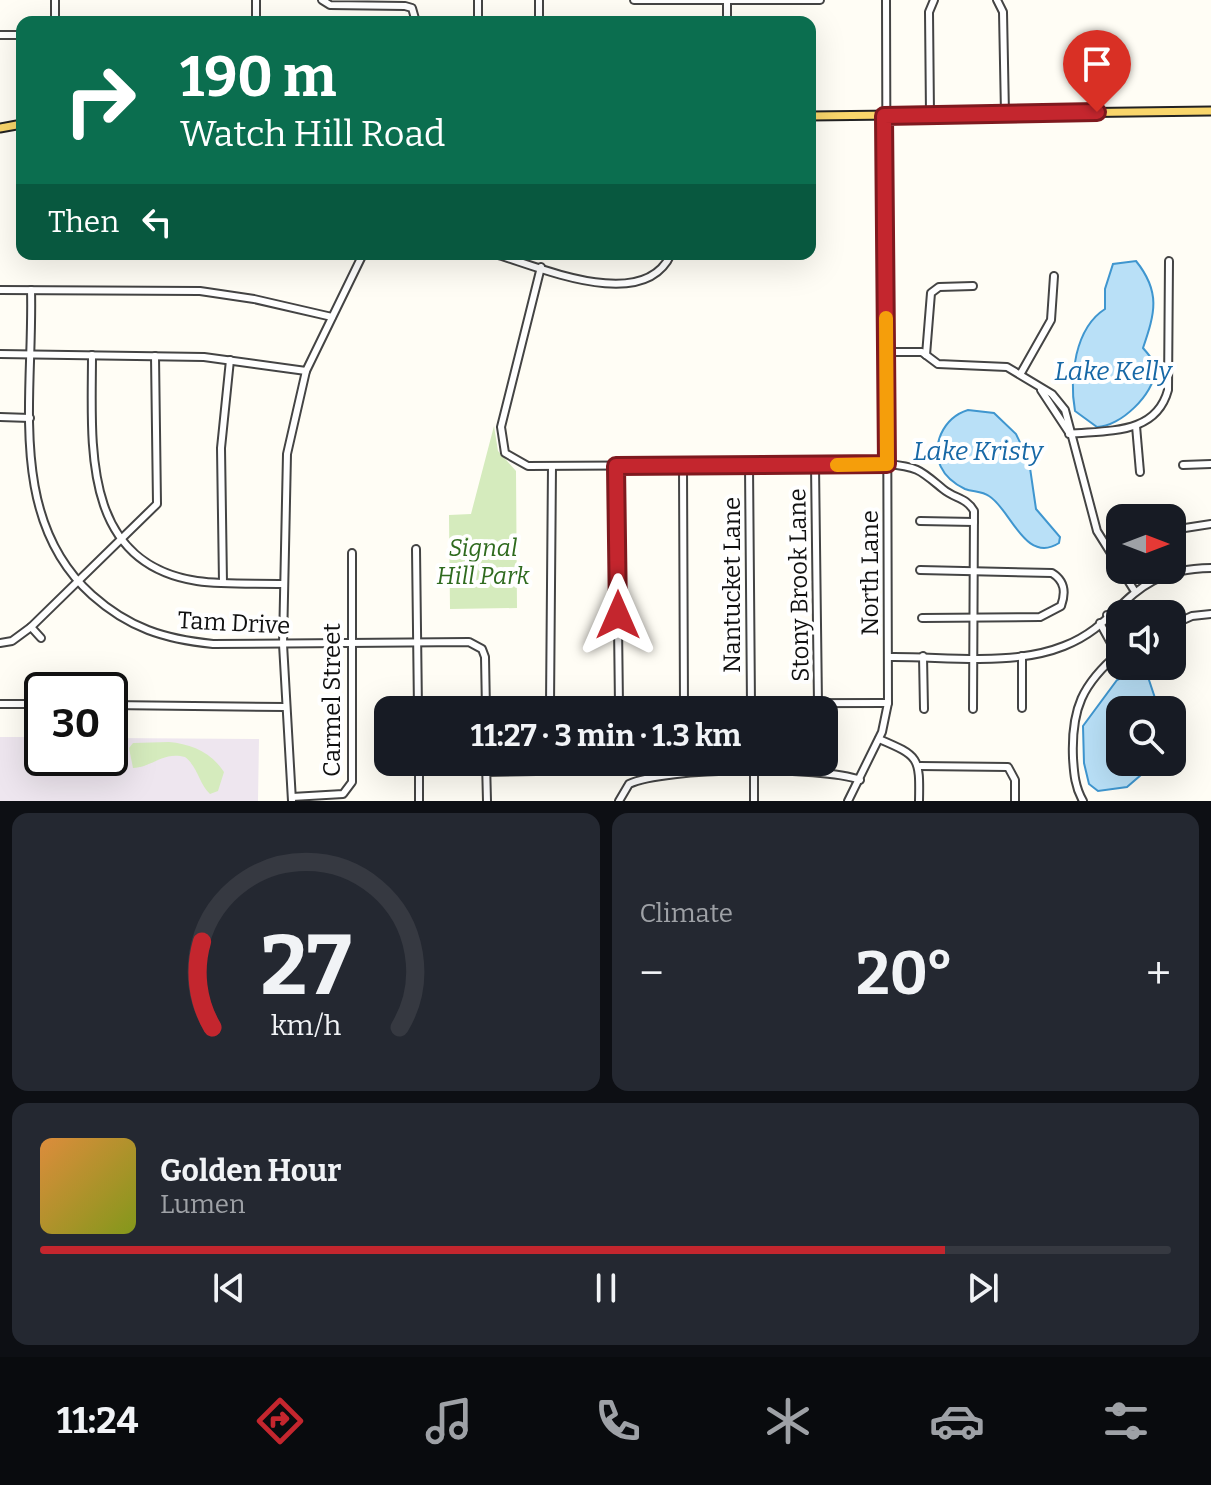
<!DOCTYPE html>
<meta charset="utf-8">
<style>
:root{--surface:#171b24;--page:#242831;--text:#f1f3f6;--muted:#9ea1a6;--line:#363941;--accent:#c4262e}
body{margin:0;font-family:Bitter,serif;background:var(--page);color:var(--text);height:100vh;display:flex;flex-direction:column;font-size:30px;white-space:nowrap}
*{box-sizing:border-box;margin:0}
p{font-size:26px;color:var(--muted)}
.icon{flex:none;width:44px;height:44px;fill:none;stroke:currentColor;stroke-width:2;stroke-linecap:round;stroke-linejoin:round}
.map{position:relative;height:801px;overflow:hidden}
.details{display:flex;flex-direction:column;gap:12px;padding:12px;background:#0d0f14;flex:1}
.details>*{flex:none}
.guide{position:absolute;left:16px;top:16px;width:800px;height:244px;border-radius:16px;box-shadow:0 8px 32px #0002;background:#0b6e4f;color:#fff;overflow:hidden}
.needle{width:52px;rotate:90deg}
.controls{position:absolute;left:1106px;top:504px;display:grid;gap:16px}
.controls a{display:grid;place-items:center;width:80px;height:80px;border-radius:16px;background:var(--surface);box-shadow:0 8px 32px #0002;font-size:40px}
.speed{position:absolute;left:24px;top:672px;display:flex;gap:16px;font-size:40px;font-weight:700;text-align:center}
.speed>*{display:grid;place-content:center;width:104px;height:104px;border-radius:50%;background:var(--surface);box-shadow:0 8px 32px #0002;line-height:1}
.speed .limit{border:4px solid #111;border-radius:12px;background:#fff;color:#111}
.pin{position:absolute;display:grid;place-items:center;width:68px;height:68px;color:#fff;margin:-82px -34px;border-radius:50% 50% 50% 0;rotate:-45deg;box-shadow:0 0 8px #0007}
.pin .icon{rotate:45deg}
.me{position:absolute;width:88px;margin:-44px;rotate:0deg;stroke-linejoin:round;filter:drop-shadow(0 0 6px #0008)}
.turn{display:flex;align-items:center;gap:28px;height:168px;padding:0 32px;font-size:36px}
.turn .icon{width:104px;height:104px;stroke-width:2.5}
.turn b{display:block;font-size:56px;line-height:68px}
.then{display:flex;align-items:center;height:76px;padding:0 32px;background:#0003;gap:16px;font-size:30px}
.big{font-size:60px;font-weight:700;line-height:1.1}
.details .widget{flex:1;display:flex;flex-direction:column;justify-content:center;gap:12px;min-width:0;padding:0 28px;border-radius:16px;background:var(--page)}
.details .dial{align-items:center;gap:0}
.dial svg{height:208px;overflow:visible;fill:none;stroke:var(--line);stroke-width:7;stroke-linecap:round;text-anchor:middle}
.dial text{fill:var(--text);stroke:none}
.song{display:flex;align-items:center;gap:24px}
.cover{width:96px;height:96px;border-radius:12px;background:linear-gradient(135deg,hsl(30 70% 55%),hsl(70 70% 35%))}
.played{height:8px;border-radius:4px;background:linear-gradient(90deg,var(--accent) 80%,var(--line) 80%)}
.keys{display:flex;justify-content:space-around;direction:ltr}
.heat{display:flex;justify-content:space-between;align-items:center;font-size:44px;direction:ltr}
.details .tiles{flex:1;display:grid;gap:12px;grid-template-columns:1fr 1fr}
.widget:last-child{grid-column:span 2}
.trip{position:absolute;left:374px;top:696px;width:464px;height:80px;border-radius:16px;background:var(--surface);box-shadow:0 8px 32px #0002;font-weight:700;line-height:80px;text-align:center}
.tabs{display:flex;height:128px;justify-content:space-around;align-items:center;background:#090b0e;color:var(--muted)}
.tabs .icon{width:56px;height:56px}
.tabs .active{color:var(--accent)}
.tabs b{font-size:36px;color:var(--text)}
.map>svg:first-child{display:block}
</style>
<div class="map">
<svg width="1211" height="801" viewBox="0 0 1211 801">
<rect width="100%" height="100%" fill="#fffdf5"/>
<!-- industrial -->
<polygon fill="#eee6ef" points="0,737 42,737 42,758 110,758 110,738 259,739 258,801 0,801"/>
<!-- green -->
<g fill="#d5ebbd">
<polygon points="494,426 498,451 516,471 517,608 450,609 449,515 471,514"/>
<path d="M 169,742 C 191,744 211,752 224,772 L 218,791 L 210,794 C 199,784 198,767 185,757 C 163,751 153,767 133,768 L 129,748 L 133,743 Z"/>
</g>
<!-- water -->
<g fill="#b9e0f7" stroke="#3f96cf" stroke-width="2">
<path d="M 1136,261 C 1161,292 1155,313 1143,348 C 1149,355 1155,361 1155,371 C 1154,394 1120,427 1097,427 L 1075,411 C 1069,377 1075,328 1105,309 L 1105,289 L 1113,264 Z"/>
<path d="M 968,410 L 994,413 L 1016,434 L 1029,461 L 1036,509 L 1060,537 L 1059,543 C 1025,565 1010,508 989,496 C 982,491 973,492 965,489 C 942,478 931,458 941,434 C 947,421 955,414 968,410 Z"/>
<polygon points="1137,669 1148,677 1159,710 1120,710 1120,762 1156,762 1127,787 1098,791 1089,784 1084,763 1083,726 1117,680"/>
</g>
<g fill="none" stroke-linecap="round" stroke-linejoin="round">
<!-- minor casing -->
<g stroke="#444" stroke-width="10">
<g id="minor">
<polyline points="55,0 55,22"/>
<polyline points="256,0 256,22"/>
<polyline points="322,0 330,5 405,6 412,8 416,22"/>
<polyline points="539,0 539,22"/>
<polyline points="634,0 820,0"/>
<polyline points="997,0 1003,12 1005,114"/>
<polyline points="727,2 727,22"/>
<polyline points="478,22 478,0"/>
<polyline points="0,35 22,35"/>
<polyline points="930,115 929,12 934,0"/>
<path d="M 495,254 C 540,267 644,314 671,254"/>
<path d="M 541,267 L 501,427 L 505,453 L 528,466 L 887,464 C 919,467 920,470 943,489 C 955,499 966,497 974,511 L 973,709"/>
<polyline points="0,290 200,291 254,299 332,317"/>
<path d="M 31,290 C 34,393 6,518 92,595 C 129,628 164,639 213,644 L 469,642 L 482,649 L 485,657 L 486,710"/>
<polyline points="886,352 922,352 938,364 1007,367 1052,394 1065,410 1097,531 1134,590"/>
<polyline points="0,354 204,357 306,371"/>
<path d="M 92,355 C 92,443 80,563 197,581 C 226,585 255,583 284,584"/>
<polyline points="926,355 931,293 939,287 973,286"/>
<polyline points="1021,373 1051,320 1054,276"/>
<polyline points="1041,390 1068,431"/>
<polyline points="0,417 30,418"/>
<polyline points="1136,426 1140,472"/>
<path d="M 1069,434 C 1108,430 1156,435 1168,390 L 1169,261"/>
<polyline points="749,465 751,705"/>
<polyline points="815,465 818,704"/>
<polyline points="1183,465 1211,464"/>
<polyline points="616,466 619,705"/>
<polyline points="683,467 684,706"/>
<polyline points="920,521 974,522"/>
<polyline points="1172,530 1211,524"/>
<polyline points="416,549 418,710"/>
<path d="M 920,570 L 1052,573 C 1065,581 1066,592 1061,606 L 1040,617 L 922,618"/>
<polyline points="223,583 221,448 230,360"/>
<polyline points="1107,615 1120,640"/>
<polyline points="1100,623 1117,654"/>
<polyline points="1172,625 1192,616 1211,614"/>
<polyline points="31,627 41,638"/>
<polyline points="0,643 12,641 31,627 157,504 155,356"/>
<polyline points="923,656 924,709"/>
<path d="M 888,657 C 944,656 1012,667 1064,646 C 1126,622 1125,569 1211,568"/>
<polyline points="0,704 42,704"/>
<polyline points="486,704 888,703"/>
<polyline points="110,705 285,707"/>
<polyline points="550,705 552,466"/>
<polyline points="1022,708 1022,656"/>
<path d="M 879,739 C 919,756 920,757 919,801"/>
<polyline points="419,762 419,801"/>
<polyline points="486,762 487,801"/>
<polyline points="920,766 1008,767 1015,780 1015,801"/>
<polyline points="486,772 536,771"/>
<polyline points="754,773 754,801"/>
<polyline points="292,797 343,794 352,782 352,553"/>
<polyline points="292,801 283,644 287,454 306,371 363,254"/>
<path d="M 619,801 L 629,784 C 664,767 822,766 860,780"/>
<polyline points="848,801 882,732 888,703 886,0"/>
<path d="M 1083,801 C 1075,787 1074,774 1073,758 C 1071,709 1082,684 1120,652"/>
</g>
</g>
<!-- major casing -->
<g stroke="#222" stroke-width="11">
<g id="major">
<polyline points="810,116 1211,111"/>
<polyline points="0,128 22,124"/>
</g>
</g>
<!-- minor -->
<use href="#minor" stroke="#fff" stroke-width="6"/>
<!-- major -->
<use href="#major" stroke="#f9d66b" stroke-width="7"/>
</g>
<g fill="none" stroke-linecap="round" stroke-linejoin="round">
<!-- route casing -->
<g stroke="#7f191e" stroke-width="20">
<polyline id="route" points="618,615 616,466 887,464 884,116 1097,112"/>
</g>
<!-- route -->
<use href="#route" stroke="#c4262e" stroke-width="14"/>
<!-- slow -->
<polyline stroke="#f59e0b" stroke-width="14" points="837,465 887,464 886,318"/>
</g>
<g text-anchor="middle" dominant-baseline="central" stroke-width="8" stroke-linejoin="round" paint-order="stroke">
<!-- park labels -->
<g font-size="24" font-style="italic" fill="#2f6b1f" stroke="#fff">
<text x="483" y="548">Signal<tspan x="483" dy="28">Hill Park</tspan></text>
</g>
<!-- street labels -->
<g font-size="24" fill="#111" stroke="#fff">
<text transform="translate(870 573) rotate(-90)">North Lane</text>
<text transform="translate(732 585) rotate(-90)">Nantucket Lane</text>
<text transform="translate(799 585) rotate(-91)">Stony Brook Lane</text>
<text transform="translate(234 623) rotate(3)">Tam Drive</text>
<text transform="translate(332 700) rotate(-90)">Carmel Street</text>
</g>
<!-- water labels -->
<g font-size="26" font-style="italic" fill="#1768a6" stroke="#fff">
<text x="1113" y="371">Lake Kelly</text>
<text x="978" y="451">Lake Kristy</text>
</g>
</g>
</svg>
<div class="controls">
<a><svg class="needle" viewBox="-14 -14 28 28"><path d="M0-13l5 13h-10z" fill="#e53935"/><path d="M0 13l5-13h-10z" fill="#9ea1a6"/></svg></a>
<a><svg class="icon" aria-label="sound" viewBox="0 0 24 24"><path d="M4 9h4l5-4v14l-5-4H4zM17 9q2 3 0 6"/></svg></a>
<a><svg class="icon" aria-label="search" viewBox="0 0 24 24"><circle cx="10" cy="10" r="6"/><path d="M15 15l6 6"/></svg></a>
</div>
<div class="speed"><div class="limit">30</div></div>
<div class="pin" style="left:1097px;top:112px;background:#d93025"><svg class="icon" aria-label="arrive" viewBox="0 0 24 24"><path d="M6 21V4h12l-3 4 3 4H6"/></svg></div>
<svg class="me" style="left:618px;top:615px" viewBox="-20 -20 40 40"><path d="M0-17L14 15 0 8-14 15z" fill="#c4262e" stroke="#fff" stroke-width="4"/></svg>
<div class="trip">11:27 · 3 min · 1.3 km</div>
<div class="guide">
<div class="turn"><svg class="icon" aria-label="right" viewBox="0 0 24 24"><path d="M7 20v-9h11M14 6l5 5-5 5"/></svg><div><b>190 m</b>Watch Hill Road</div></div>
<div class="then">Then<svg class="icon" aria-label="left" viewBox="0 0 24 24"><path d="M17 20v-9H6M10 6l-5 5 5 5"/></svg></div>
</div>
</div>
<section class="details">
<div class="tiles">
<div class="widget dial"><svg viewBox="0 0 100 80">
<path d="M14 69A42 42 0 1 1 86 69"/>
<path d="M14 69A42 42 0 0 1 10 36" stroke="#c4262e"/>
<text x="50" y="56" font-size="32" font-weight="700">27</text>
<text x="50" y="72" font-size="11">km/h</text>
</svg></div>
<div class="widget"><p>Climate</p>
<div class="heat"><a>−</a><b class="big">20°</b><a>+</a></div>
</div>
<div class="widget">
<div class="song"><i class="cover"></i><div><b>Golden Hour</b><p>Lumen</p></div></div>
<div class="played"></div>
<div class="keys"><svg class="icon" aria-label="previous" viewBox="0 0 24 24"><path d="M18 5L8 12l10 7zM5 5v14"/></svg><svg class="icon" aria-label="pause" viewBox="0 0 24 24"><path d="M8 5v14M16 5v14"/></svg><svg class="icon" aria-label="next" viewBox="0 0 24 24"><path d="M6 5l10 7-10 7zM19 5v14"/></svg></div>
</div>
</div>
</section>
<nav class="tabs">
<b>11:24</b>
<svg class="icon active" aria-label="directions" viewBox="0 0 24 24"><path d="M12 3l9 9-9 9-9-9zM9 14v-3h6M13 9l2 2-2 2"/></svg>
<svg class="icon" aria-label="music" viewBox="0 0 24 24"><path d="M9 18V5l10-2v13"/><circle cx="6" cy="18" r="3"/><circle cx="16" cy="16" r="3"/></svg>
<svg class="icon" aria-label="phone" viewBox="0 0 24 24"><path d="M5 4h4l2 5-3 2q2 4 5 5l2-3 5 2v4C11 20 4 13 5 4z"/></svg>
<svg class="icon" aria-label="climate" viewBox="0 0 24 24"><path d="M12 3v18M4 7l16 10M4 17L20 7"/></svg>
<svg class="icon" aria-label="car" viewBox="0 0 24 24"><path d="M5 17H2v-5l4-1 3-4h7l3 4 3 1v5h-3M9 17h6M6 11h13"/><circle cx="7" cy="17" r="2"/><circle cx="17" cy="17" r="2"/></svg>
<svg class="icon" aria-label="filters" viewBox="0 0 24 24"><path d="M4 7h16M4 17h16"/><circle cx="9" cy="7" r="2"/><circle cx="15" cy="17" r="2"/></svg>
</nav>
